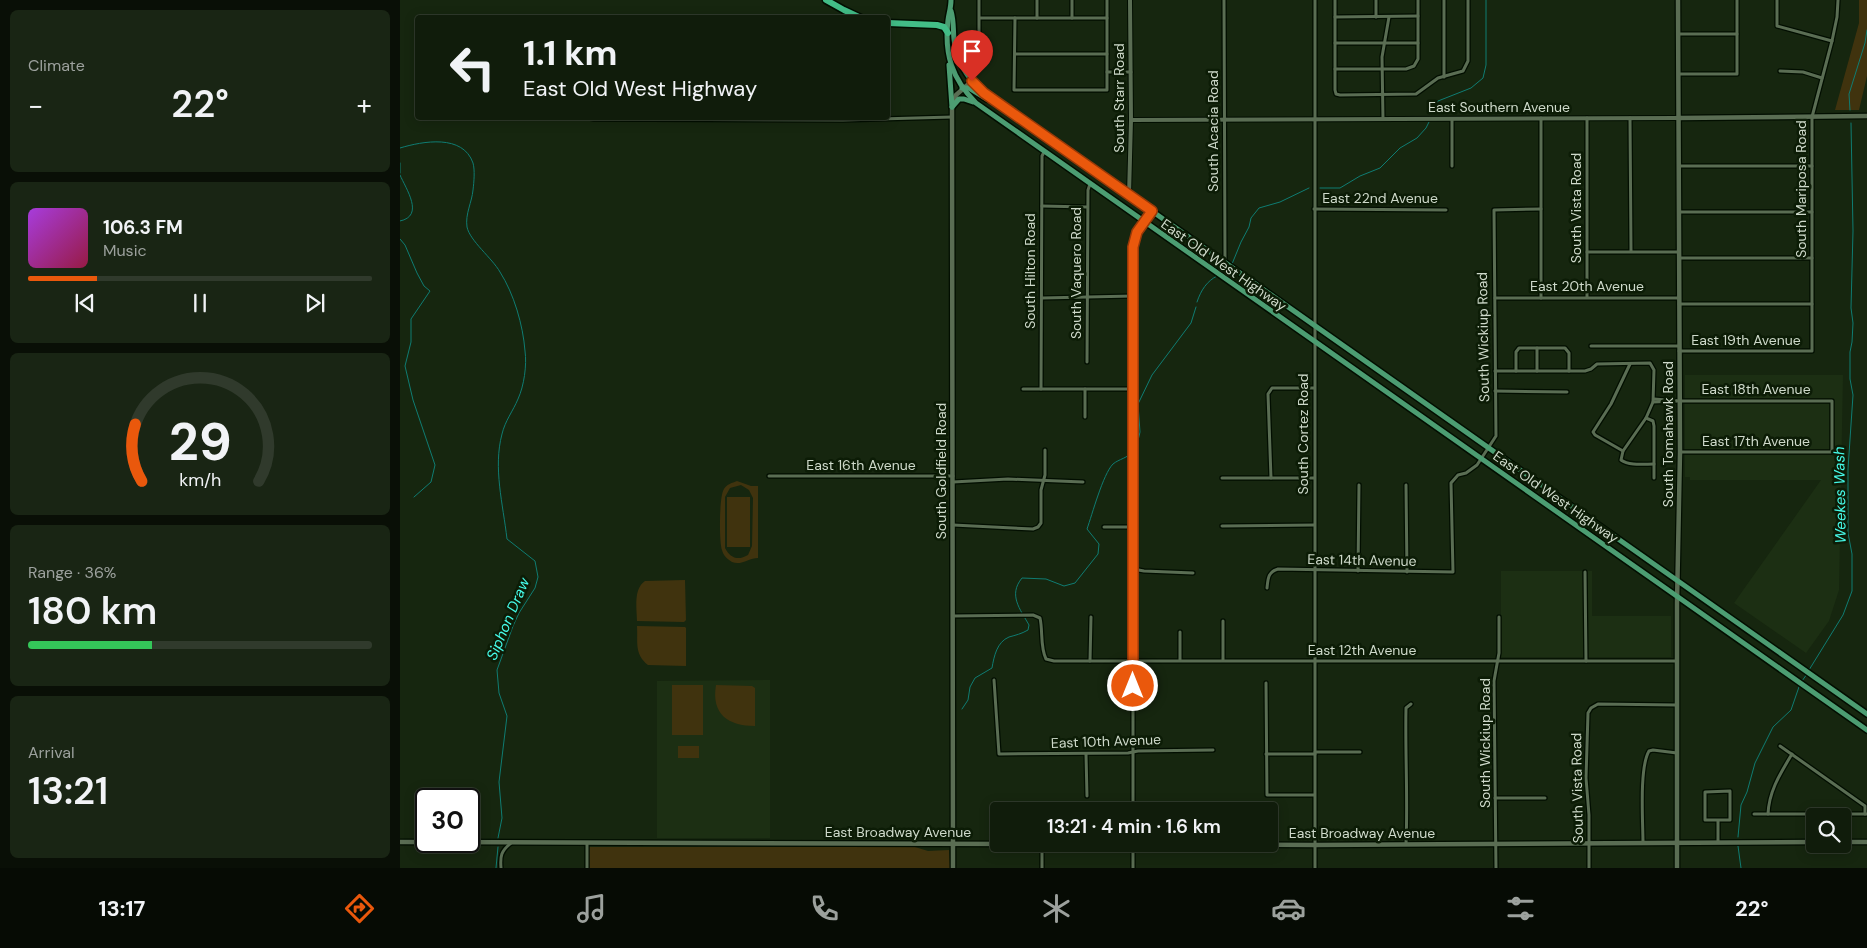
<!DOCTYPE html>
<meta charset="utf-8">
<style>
:root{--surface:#101c0b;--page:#192514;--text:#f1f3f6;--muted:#9ca19d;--line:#303a2c;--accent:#ea580c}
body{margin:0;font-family:"DM Sans",sans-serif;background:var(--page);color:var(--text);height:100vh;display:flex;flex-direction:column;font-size:19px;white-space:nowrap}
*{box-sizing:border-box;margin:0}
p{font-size:16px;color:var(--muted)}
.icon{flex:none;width:28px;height:28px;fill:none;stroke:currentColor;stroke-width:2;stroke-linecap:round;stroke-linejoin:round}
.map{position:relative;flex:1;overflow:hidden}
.details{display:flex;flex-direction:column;gap:10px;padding:10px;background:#090f06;width:400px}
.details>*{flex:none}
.banner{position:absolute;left:15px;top:15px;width:475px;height:105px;border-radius:5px;box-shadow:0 2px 12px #0003,0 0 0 1px var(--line);background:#101c0b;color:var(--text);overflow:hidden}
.fabs{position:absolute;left:1406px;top:808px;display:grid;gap:10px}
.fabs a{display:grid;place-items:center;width:45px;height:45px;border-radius:5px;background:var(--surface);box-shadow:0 2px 12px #0003,0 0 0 1px var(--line);font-size:25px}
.speed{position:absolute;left:15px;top:788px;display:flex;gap:10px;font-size:25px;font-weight:700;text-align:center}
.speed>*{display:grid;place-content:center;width:65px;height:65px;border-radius:50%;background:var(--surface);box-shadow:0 2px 12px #0003,0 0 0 1px var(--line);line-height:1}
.speed .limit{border:2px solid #111;border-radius:8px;background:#fff;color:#111}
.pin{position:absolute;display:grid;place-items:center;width:42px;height:42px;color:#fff;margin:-51px -21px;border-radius:50% 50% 50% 0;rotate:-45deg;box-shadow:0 0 5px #0007}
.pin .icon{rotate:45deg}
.me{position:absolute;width:55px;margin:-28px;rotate:0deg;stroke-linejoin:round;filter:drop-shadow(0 0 4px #0008)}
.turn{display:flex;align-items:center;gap:18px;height:105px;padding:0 25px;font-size:22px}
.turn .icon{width:65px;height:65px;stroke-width:2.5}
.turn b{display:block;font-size:35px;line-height:42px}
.big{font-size:38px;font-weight:600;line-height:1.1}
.details .tile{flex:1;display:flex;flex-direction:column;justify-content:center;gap:8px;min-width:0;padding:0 18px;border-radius:8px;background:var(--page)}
.details .dial{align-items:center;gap:0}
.dial svg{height:130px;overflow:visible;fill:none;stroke:var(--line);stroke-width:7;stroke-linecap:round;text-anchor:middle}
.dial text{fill:var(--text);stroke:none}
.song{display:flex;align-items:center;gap:15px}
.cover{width:60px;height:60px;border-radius:8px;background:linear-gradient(135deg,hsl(280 70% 55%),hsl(340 70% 35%))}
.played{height:5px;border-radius:2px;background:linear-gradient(90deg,var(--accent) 20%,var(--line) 20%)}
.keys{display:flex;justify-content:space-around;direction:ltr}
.heat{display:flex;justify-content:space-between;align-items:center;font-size:28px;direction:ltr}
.charge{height:8px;border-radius:4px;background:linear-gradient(90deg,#34c759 36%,var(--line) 0)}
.trip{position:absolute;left:590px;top:802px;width:288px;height:50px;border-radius:5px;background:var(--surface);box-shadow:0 2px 12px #0003,0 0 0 1px var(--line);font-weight:600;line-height:50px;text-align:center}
.tabs{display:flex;height:80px;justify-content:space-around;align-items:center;background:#060b04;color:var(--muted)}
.tabs .icon{width:35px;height:35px}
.tabs .on{color:var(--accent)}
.tabs b{font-size:22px;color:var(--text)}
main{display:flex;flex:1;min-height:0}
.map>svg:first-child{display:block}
</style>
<main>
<section class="details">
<div class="tile"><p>Climate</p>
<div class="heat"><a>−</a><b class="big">22°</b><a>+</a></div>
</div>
<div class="tile">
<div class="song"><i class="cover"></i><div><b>106.3 FM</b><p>Music</p></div></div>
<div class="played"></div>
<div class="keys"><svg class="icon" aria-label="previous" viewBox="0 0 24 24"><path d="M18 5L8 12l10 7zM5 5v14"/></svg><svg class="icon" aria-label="pause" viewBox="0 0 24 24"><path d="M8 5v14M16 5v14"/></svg><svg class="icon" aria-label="next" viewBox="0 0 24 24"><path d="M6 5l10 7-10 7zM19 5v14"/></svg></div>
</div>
<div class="tile dial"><svg viewBox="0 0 100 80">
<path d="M14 69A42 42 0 1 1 86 69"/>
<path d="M14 69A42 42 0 0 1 10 34" stroke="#ea580c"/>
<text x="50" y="56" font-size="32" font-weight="700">29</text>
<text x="50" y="72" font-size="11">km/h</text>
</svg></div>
<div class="tile"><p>Range · 36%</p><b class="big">180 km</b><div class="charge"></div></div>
<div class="tile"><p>Arrival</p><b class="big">13:21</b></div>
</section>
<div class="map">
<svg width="1467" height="868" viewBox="0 0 1467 868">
<rect width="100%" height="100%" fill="#16260f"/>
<!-- built -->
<g fill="#1c2f13">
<polygon points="1285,375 1443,375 1439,590 1429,621 1406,653 1334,603 1421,480 1290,480 1290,477 1285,477"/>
<polygon points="1101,571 1192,571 1192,616 1271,616 1271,657 1101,657"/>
<polygon points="370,680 370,838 257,838 257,681"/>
</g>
<!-- green -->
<g fill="#40330e" fill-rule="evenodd">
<polygon points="1459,0 1467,0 1467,76 1459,110 1435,110 1459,23"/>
<path d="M 337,481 L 351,486 L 358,486 L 358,558 C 349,558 341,566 332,562 C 327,559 323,555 322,550 C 319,542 319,496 324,489 C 327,484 332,483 337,481 ZM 341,485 L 349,490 L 353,498 L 352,546 L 348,555 C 338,561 330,558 325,548 L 325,497 L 330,488 Z"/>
<rect x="327" y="497" width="23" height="50"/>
<path d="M 285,580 L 286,620 L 284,622 L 237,621 C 237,609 233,589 245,581 Z"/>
<path d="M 237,626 L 285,627 L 286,628 L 286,666 L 248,665 C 234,654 238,642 237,626 Z"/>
<rect x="272" y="685" width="31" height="50"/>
<path d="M 316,685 L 352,686 L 355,688 L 355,726 C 328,726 311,714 316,685 Z"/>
<rect x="278" y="746" width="21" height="12"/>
<polygon points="189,847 515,847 528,851 549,850 550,868 189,868"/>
</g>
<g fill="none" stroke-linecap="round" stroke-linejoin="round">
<!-- stream -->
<g stroke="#0f7c72" stroke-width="1">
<polyline points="1033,108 1038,101 1071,88 1083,78 1086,65 1086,0"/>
<polyline points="1450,110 1449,94 1465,43 1467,30"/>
<path d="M 0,148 C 23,141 63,134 73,163 C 75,170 74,182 73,190 C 72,202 65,214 67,227 C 70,241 92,258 100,272 C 114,294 123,325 125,351 C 127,365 124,386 118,399 C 113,411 105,421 102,434 C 93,468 103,504 107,539 L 135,561 L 138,577 L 135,588 L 119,613 L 113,626 L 97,670 L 99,693 L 107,716 L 99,782 L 102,818 L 98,838"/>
<polyline points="0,163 0,173"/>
<path d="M 0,175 C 6,189 25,216 0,221"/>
<polyline points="920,188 940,188 960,176 980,168 1000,148 1017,138 1026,128 1029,122"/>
<polyline points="0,239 5,245 17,273 24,286 30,291 11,319 11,342 5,366 13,400 35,465 31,482 14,497"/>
<polyline points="832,264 841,242 849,227 851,218 859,208 880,202 909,188"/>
<polyline points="821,274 829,266"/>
<path d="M 797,302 C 801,290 807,281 817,276"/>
<polyline points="734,449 737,445 740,432 738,404 752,375 791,323 796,307"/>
<polyline points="1409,670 1443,615 1452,591 1452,554 1448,533 1448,469 1453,395 1450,379 1450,352 1452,342 1453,323 1451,308 1453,231 1451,123"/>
<polyline points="1402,681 1407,674"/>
<path d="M 562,709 L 568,700 L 570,687 L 575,678 L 592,668 C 594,656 597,642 609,637 C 616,635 621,634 628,630 L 629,625 C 620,609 608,595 622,578 L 646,579 L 664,586 L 675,583 L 698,554 L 699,544 L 687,529 C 692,515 703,474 713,464 C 719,459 728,458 732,452"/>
<polyline points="1338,837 1341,805 1347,792 1355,763 1373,727 1391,710 1400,684"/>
<polyline points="1338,846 1341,868"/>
<polyline points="96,868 98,847"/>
</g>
<!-- minor casing -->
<g stroke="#020e00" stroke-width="5.5">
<g id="minor">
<polyline points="637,0 637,18"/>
<polyline points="672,0 672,18"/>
<polyline points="935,0 935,90 936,94 940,95 1016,94 1038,78 1063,71 1068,61 1068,0"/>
<polyline points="976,0 976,17"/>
<polyline points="1044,0 1044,77"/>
<polyline points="1377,0 1377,26 1432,41"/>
<polyline points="935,17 1018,16"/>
<polyline points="580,18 707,18"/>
<polyline points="615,18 614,90 707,90 707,0"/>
<polyline points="1278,34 1337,34"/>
<polyline points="935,43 1018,43"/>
<polyline points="576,53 579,46 579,0"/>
<polyline points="615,54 707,54"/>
<polyline points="935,69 1006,69 1014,66 1018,59 1018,0"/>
<polyline points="1380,71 1403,72 1422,78"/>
<polyline points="707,72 731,72"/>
<polyline points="1279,74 1337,74 1337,0"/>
<polyline points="189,118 194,119 443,120 552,117"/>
<polyline points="1141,118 1141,298"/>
<polyline points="1230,118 1231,251"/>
<polyline points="983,119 982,57 989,17"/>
<polyline points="1052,166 1052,119"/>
<polyline points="1279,166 1412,166"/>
<polyline points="642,206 687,207"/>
<polyline points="914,209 1046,210"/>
<polyline points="1279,212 1412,212"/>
<polyline points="1187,252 1279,252"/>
<polyline points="1279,258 1412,258"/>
<polyline points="824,261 825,258 824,0"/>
<polyline points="1187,297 1187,118"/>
<polyline points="642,298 733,296"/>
<polyline points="1095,298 1279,298"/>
<polyline points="1279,304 1412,304"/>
<polyline points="1191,346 1279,346"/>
<polyline points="1137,348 1137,371"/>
<polyline points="1279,351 1412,351 1412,117 1432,41 1437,17 1438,0"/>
<polyline points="687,362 688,190 690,184"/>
<path d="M 1095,371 L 1185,371 L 1191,369 L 1197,364 L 1250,363 L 1254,370 L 1253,402 L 1246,418 L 1223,451 L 1221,460 C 1229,466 1244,464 1254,464"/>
<polyline points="1116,371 1116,352 1119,348 1165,348 1169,353 1169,371"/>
<polyline points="623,389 733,389"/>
<polyline points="641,389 642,156 644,152"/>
<polyline points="685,389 685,417"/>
<polyline points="1095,391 1167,392"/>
<polyline points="1254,399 1279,401 1432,401 1432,452 1280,452"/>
<polyline points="1253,402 1276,401"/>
<polyline points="1246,418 1253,421 1254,426 1254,478"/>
<polyline points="1223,451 1195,435 1193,432 1211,404 1230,364"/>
<polyline points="369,476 553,476"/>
<polyline points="822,478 914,478"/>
<polyline points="871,478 868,394 872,388 914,388"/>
<polyline points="553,482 608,479 683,482"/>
<polyline points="1006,485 1007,572"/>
<polyline points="553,525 633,529 638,527 641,523 641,490 645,475 645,450"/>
<polyline points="822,526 914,525"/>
<polyline points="704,527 733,527"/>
<polyline points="733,569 744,571 793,573"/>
<polyline points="958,571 959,485"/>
<polyline points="1185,572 1186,661"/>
<path d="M 867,588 C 868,578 868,572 878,569 L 1053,572 L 1051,483 L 1058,475 L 1066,473 L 1077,465 L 1096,436 L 1094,210 L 1141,209"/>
<path d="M 553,616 L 633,615 L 640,618 C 643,631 640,647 646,659 L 654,661 L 1277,661"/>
<polyline points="780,632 780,660"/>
<polyline points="823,660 823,621"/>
<polyline points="690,661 691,617"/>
<polyline points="594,680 599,754 728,753 738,751 813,750"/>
<polyline points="866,683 867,795 914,795"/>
<polyline points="1380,746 1465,806 1465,814"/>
<polyline points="915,752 960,752"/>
<polyline points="686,754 687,796"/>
<polyline points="866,754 915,754"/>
<polygon points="1330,791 1330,820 1305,820 1305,792"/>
<polyline points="1095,798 1145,798"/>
<polyline points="733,811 733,247 736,234 752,211"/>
<polyline points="1354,814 1420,814"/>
<path d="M 1368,814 C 1369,791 1380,774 1392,754"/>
<polyline points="1420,816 1420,814 1467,814"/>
<polyline points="1318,842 1318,821"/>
<path d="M 1243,843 C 1243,822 1239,768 1249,751 L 1253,750 L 1277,753"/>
<polyline points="642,844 642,868"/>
<path d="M 1006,844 C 1008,798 1005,753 1006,708 L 1011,704"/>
<path d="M 101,868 C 100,856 101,851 111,843"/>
<polyline points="187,868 187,843"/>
<polyline points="733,868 733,844"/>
<polyline points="915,868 915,0"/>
<polyline points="1096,868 1094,681 1099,653 1099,617"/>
<polyline points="1189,868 1189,815 1186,778 1188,713 1191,708 1198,704 1277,705"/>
</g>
</g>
<!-- tertiary casing -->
<g stroke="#020e00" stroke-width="6">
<g id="tertiary">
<polyline points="731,120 1278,118"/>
<polyline points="729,195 731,120 730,0"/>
</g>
</g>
<!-- secondary casing -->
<g stroke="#020e00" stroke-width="7">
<g id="secondary">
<polyline points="1278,118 1467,116"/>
<polyline points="0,842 915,845 1415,842"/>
<polyline points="1442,842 1467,842"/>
<polyline points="553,868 552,107 556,95 572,81"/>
<polyline points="1277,868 1277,603 1280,452 1278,0"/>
</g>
</g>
<!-- primary casing -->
<g stroke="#020e00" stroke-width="8">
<g id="primary">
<path d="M 551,0 C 551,7 549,13 548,20 C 544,54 552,79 576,103 L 1467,730"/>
<path d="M 551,11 C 554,21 553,30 554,39 C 556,61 568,79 584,93 L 1467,714"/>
<polyline points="549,65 552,107"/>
<polyline points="562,88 569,88 587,99"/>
<polyline points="552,107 559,99 564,99 573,102"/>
</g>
</g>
<!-- motorway casing -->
<g stroke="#020e00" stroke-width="9">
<g id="motorway">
<polyline points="426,0 444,10 461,18"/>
<polyline points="488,23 537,25 544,27 548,33"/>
</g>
</g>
<!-- minor -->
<use href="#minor" stroke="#5a6d53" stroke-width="3"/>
<!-- tertiary -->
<use href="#tertiary" stroke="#5a6d53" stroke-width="4"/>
<!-- secondary -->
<use href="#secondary" stroke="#5a6d53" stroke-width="4.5"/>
<!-- primary -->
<use href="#primary" stroke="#4c9d72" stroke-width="5"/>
<!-- motorway -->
<use href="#motorway" stroke="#42bd87" stroke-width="6"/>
</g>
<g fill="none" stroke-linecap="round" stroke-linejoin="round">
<!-- route casing -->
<g stroke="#983908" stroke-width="12">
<polyline id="route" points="572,81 584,93 752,211 737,232 733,247 733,686"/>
</g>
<!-- route -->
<use href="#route" stroke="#ea580c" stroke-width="9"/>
</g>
<g text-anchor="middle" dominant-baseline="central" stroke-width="5" stroke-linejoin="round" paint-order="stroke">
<!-- street labels -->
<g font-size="14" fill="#ced9ca" stroke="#0c1c06">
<text transform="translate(719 98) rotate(-90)">South Starr Road</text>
<text x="1099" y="107">East Southern Avenue</text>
<text transform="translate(813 131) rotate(-90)">South Acacia Road</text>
<text transform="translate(1401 189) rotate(-90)">South Mariposa Road</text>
<text x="980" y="198">East 22nd Avenue</text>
<text transform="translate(1176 208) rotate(-90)">South Vista Road</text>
<text transform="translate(824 265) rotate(35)">East Old West Highway</text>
<text transform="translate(630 271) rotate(-90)">South Hilton Road</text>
<text transform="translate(676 273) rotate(-90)">South Vaquero Road</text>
<text x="1187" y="286">East 20th Avenue</text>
<text transform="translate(1083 337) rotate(-91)">South Wickiup Road</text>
<text x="1346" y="340">East 19th Avenue</text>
<text x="1356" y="389">East 18th Avenue</text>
<text transform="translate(903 434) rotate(-90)">South Cortez Road</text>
<text transform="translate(1268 434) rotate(-90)">South Tomahawk Road</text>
<text x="1356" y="441">East 17th Avenue</text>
<text x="461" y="465">East 16th Avenue</text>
<text transform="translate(541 471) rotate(-90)">South Goldfield Road</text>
<text transform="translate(1156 497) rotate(35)">East Old West Highway</text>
<text transform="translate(962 560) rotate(1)">East 14th Avenue</text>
<text x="962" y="650">East 12th Avenue</text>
<text transform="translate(706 741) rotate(-2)">East 10th Avenue</text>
<text transform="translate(1085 743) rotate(-90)">South Wickiup Road</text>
<text transform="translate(1177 788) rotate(-91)">South Vista Road</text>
<text x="498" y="832">East Broadway Avenue</text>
<text x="962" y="833">East Broadway Avenue</text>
</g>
<!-- water labels -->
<g font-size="15" font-style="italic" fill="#45f9e7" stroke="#0c1c06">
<text transform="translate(1440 495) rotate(-91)">Weekes Wash</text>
<text transform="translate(108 619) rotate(-67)">Siphon Draw</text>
</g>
</g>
</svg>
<div class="fabs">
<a><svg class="icon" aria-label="search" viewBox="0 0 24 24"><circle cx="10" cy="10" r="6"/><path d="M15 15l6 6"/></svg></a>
</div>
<div class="speed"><div class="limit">30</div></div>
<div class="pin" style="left:572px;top:81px;background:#d93025"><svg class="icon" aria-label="arrive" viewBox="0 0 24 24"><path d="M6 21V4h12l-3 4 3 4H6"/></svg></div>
<svg class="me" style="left:733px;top:686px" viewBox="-20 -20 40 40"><circle r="17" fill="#ea580c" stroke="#fff" stroke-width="3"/><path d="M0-11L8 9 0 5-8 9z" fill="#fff"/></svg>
<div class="trip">13:21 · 4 min · 1.6 km</div>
<div class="banner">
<div class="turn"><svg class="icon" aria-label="left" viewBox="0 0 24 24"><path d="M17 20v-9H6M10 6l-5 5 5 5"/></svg><div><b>1.1 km</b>East Old West Highway</div></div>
</div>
</div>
</main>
<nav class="tabs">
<b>13:17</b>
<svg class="icon on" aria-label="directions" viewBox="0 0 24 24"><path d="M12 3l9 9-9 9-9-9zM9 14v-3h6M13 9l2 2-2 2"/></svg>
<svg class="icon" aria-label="music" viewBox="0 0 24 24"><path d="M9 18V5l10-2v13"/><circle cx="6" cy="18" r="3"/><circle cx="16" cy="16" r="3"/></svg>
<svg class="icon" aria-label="phone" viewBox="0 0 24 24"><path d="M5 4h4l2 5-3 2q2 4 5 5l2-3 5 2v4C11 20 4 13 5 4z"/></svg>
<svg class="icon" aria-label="climate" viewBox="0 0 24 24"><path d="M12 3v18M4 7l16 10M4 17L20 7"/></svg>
<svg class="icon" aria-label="car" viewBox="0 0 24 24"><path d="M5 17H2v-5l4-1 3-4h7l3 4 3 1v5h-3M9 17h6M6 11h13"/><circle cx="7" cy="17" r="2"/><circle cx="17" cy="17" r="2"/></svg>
<svg class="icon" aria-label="filters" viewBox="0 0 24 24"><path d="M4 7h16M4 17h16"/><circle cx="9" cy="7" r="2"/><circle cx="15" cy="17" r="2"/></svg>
<b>22°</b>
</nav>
